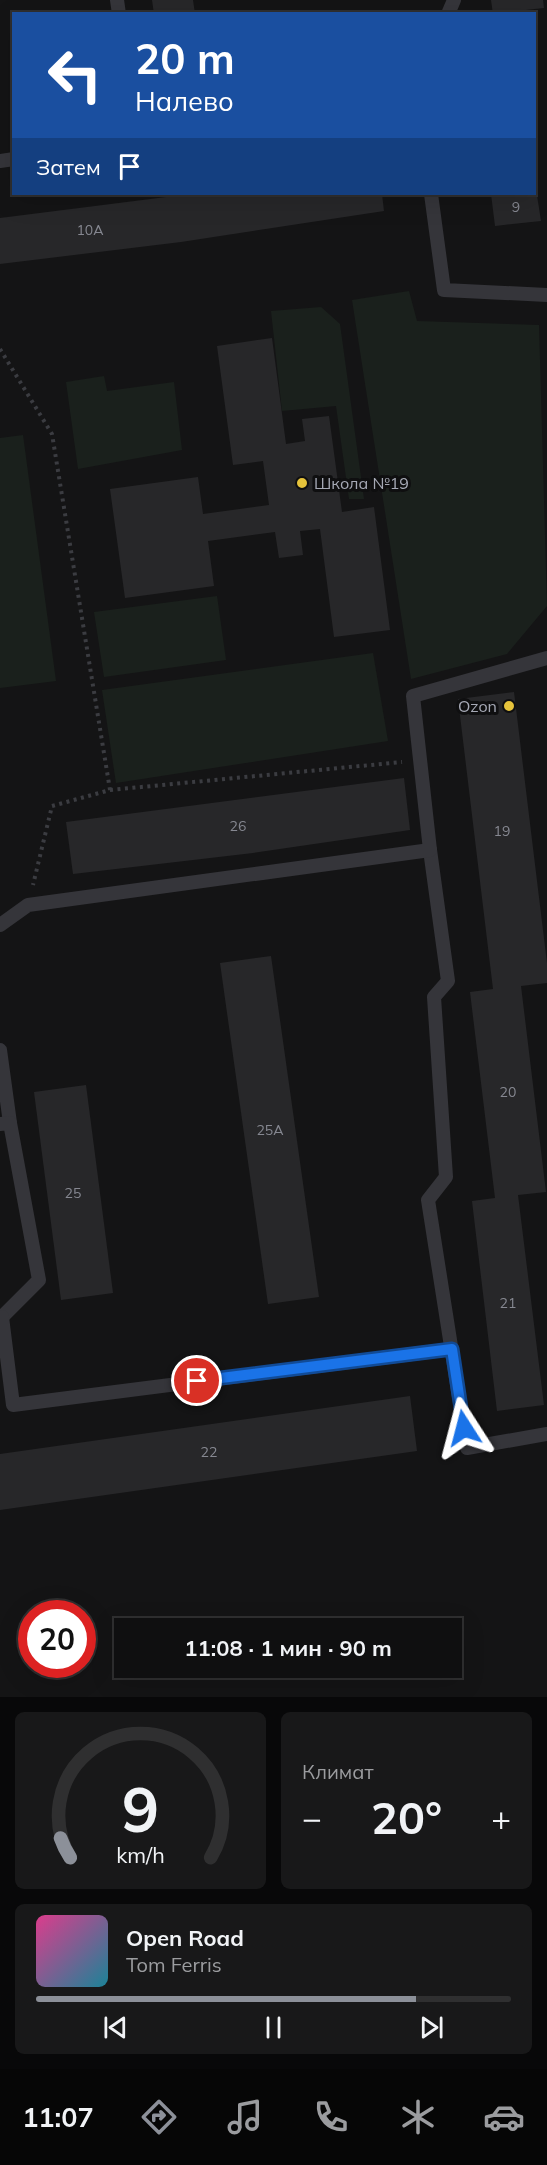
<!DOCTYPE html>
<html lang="ru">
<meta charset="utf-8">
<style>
:root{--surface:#0f0f10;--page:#181819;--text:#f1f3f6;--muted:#9b9c9f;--line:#2f2f30;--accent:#8c9099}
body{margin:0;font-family:Mulish,sans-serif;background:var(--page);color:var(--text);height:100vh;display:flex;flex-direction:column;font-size:22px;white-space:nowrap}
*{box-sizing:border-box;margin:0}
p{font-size:20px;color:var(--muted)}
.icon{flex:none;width:33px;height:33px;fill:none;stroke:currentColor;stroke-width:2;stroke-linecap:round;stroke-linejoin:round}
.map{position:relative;height:1697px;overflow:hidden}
.side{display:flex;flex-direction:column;gap:15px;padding:15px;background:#080809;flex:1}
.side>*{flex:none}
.hud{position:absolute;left:12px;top:12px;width:524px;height:183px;border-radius:0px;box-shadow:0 6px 24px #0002,0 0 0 2px var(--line);background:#1a4fa0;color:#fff;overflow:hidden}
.speed{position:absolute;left:18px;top:1600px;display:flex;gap:12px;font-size:30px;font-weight:700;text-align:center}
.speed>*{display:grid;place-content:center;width:78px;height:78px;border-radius:50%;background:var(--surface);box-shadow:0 6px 24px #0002,0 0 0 2px var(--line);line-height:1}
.speed .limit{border:9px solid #d22;background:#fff;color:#111}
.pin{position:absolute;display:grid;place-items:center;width:51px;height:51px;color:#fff;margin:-26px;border:3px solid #fff;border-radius:50%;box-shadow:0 2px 6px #0007}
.me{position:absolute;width:66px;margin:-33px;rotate:351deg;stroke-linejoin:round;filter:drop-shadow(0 0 4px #0008)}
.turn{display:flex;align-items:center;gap:21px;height:126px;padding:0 24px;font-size:27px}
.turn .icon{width:78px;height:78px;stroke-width:2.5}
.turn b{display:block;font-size:42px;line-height:51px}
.then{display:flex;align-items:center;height:57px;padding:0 24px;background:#0003;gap:12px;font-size:22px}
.big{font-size:45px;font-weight:700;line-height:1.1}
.side .tile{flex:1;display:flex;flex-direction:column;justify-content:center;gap:9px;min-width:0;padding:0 21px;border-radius:9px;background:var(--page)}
.side .dial{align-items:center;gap:0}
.dial svg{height:156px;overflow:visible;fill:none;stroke:var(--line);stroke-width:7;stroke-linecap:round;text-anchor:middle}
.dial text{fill:var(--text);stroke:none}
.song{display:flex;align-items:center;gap:18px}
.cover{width:72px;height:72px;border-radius:9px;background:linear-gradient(135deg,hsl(330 70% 55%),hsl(190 70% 35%))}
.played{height:6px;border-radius:3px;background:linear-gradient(90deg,var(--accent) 80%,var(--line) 80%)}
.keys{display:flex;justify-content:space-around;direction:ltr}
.heat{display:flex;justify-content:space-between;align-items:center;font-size:33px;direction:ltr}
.side .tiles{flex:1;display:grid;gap:15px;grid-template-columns:1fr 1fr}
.tile:last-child{grid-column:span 2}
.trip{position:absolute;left:114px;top:1618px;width:348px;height:60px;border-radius:0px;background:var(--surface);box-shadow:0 6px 24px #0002,0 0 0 2px var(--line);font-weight:700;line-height:60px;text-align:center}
.tabs{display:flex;height:96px;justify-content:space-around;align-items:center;background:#060606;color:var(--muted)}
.tabs .icon{width:42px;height:42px}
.tabs .selected{color:var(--accent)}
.tabs b{font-size:27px;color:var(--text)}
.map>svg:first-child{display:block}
</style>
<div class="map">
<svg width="547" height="1697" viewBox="0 0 547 1697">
<rect width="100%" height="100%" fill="#141415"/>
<!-- green -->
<g fill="#1a201c">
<polygon points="409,291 417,321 539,325 547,606 507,654 411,679 352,300"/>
<polygon points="321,307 340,324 364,499 349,499 336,406 282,411 271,311"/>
<polygon points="104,376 107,391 174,382 182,450 78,469 66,382"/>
<polygon points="23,435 56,681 0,688 0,438"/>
<polygon points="217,596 226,660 104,677 94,612"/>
<polygon points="373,653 388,741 116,783 102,690"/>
</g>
<!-- building -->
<g fill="#272729">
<polygon points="152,0 193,0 195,14 154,14"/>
<polygon points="491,0 543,0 544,8 516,11 516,14 493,14"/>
<polygon points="534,176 541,221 495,226 491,194 534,194"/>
<polygon points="190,194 382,194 384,211 181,242 0,264 0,218"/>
<polygon points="272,338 286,444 305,441 302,419 329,416 342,512 374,507 390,630 334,637 320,529 300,531 303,555 279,558 275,532 208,541 214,586 125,598 110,489 198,477 203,514 269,505 263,461 233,465 217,346"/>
<polygon points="514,692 547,963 547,983 521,986 546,1192 518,1195 544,1405 497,1411 472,1201 495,1198 470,992 493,989 458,699"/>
<polygon points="404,778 410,830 253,853 73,874 66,822"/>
<polygon points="271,956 319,1297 268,1304 220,963"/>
<polygon points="86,1085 113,1293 61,1300 34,1092"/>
<polygon points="410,1396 417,1451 0,1510 0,1454"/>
</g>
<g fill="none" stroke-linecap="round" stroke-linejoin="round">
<!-- path -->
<g stroke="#3b3c41" stroke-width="4" stroke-dasharray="3 4.5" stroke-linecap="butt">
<polyline points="0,349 52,434 110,790 52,806 33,885"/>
<polyline points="110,790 402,762"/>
</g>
<!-- service -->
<g stroke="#35353a" stroke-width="14">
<polyline points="117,0 119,14"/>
<polyline points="448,14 454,0"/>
<polyline points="0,161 14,159"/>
<polyline points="431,194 444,290 547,295"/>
<polyline points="430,850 448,981 434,997 446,1177 428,1200 467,1448 547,1434"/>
<polyline points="0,925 28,905 430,850 413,696 547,658"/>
<polyline points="0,1050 10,1123"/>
<polyline points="0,1124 10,1123 39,1280 2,1317"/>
<polyline points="0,1318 2,1317 13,1405 452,1349"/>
</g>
</g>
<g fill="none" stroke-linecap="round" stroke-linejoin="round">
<!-- route casing -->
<g stroke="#114b97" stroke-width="15">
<polyline id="route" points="197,1381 452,1349 464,1428"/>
</g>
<!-- route -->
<use href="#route" stroke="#1a73e8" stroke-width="10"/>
</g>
<!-- markers -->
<g fill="#e6c33b" stroke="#0f0f10" stroke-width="2">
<circle cx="302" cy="483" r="6"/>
<circle cx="509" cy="706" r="6"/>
</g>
<g text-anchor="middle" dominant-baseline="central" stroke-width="6" stroke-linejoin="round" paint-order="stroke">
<!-- number labels -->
<g font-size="14" fill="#868891">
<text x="516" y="207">9</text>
<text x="90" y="230">10А</text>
<text x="238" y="826">26</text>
<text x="502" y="831">19</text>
<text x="508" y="1092">20</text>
<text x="270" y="1130">25А</text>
<text x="73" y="1193">25</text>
<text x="508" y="1303">21</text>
<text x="209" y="1452">22</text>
</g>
<!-- poi labels -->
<g font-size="16" fill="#a6a9b5" stroke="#0f0f10" text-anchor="start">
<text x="314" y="483">Школа №19</text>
<text x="497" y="706" text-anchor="end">Ozon</text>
</g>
</g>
</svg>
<div class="speed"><div class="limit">20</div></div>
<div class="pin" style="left:197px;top:1381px;background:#d93025"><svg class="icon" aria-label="arrive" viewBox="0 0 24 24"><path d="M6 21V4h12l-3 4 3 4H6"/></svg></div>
<svg class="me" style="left:464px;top:1428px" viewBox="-20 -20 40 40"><path d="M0-17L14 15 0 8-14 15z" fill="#1a73e8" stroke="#fff" stroke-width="4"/></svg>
<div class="trip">11:08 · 1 мин · 90 m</div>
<div class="hud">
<div class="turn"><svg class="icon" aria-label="left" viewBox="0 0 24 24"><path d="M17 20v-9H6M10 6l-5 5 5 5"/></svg><div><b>20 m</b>Налево</div></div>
<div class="then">Затем<svg class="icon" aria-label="arrive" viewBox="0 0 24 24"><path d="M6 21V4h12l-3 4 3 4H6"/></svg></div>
</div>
</div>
<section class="side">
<div class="tiles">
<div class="tile dial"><svg viewBox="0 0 100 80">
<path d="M14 69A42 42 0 1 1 86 69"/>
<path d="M14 69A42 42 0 0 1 9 59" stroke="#8c9099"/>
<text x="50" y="56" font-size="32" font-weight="700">9</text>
<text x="50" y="72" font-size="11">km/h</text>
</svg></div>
<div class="tile"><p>Климат</p>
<div class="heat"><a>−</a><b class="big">20°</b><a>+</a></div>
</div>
<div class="tile">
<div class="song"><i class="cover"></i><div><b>Open Road</b><p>Tom Ferris</p></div></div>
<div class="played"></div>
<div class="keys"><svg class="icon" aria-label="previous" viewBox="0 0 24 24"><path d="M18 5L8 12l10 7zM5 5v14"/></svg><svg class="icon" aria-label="pause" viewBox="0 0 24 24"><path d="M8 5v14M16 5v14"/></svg><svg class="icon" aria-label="next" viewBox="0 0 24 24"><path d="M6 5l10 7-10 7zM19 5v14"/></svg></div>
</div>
</div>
</section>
<nav class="tabs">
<b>11:07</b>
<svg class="icon selected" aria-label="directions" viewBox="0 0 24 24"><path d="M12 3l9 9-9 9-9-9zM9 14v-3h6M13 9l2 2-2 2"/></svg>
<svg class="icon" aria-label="music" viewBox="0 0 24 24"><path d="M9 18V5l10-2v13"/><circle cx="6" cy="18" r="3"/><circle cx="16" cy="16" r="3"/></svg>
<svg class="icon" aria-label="phone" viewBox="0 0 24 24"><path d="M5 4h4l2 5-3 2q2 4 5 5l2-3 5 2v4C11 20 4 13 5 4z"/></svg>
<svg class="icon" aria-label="climate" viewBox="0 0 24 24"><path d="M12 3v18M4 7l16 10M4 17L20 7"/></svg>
<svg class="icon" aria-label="car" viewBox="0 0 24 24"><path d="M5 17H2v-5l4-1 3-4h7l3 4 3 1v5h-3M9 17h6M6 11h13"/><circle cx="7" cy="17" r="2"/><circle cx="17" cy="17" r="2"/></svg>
</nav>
